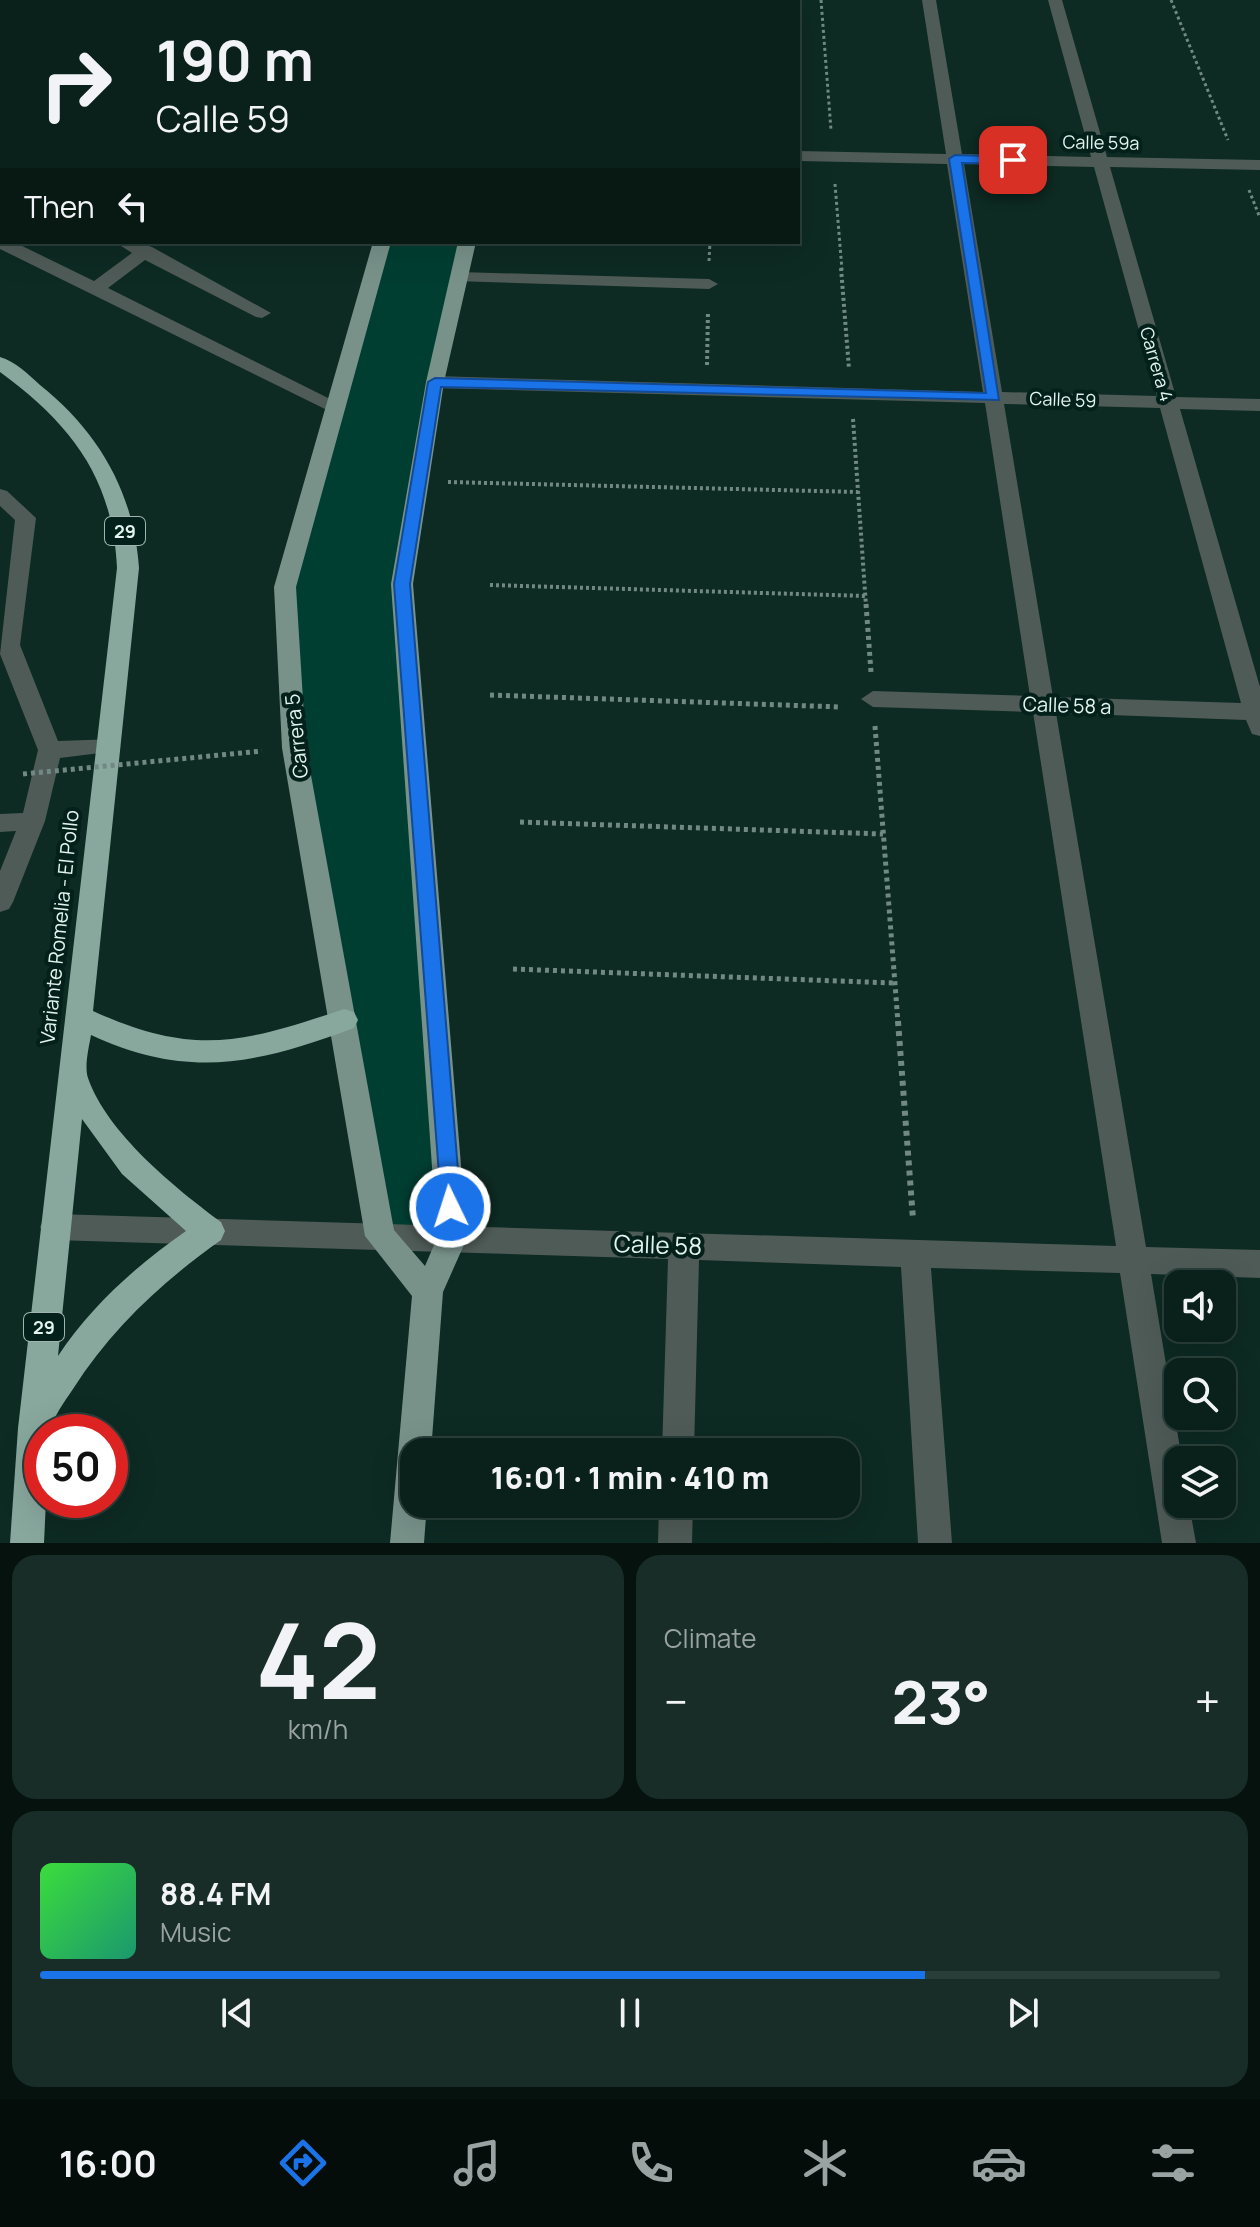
<!DOCTYPE html>
<meta charset="utf-8">
<style>
:root{--surface:#0a201a;--page:#182d27;--text:#f1f3f6;--muted:#99a3a2;--line:#2a3e39;--accent:#1a73e8}
body{margin:0;font-family:Manrope,sans-serif;background:var(--page);color:var(--text);height:100vh;display:flex;flex-direction:column;font-size:30px;white-space:nowrap}
*{box-sizing:border-box;margin:0}
p{font-size:26px;color:var(--muted)}
.icon{flex:none;width:44px;height:44px;fill:none;stroke:currentColor;stroke-width:2;stroke-linecap:round;stroke-linejoin:round}
.map{position:relative;height:1543px;overflow:hidden}
.sheet{display:flex;flex-direction:column;gap:12px;padding:12px;background:#06120e;flex:1}
.sheet>*{flex:none}
.banner{position:absolute;left:0px;top:0px;width:800px;height:244px;box-shadow:0 8px 32px #0002,0 0 0 2px var(--line);background:#0a201a;color:var(--text);overflow:hidden}
.fabs{position:absolute;left:1164px;top:1270px;display:grid;gap:16px}
.fabs a{display:grid;place-items:center;width:72px;height:72px;border-radius:16px;background:var(--surface);box-shadow:0 8px 32px #0002,0 0 0 2px var(--line);font-size:40px}
.speed{position:absolute;left:24px;top:1414px;display:flex;gap:16px;font-size:40px;font-weight:700;text-align:center}
.speed>*{display:grid;place-content:center;width:104px;height:104px;border-radius:50%;background:var(--surface);box-shadow:0 8px 32px #0002,0 0 0 2px var(--line);line-height:1}
.speed .limit{border:12px solid #d22;background:#fff;color:#111}
.pin{position:absolute;display:grid;place-items:center;width:68px;height:68px;color:#fff;margin:-34px;border-radius:16px;box-shadow:0 4px 12px #0006}
.me{position:absolute;width:88px;margin:-44px;rotate:356deg;stroke-linejoin:round;filter:drop-shadow(0 0 6px #0008)}
.turn{display:flex;align-items:center;gap:28px;height:168px;padding:0 24px;font-size:36px}
.turn .icon{width:104px;height:104px;stroke-width:2.5}
.turn b{display:block;font-size:56px;line-height:68px}
.then{display:flex;align-items:center;height:76px;padding:0 24px;background:#0003;gap:16px;font-size:30px}
.big{font-size:60px;font-weight:800;line-height:1.1}
.sheet .card{flex:1;display:flex;flex-direction:column;justify-content:center;gap:12px;min-width:0;padding:0 28px;border-radius:24px;background:var(--page)}
.sheet .dial{align-items:center;gap:0}
.dial b{font-size:104px;line-height:1}
.song{display:flex;align-items:center;gap:24px}
.cover{width:96px;height:96px;border-radius:12px;background:linear-gradient(135deg,hsl(120 70% 55%),hsl(160 70% 35%))}
.played{height:8px;border-radius:4px;background:linear-gradient(90deg,var(--accent) 75%,var(--line) 75%)}
.keys{display:flex;justify-content:space-around;direction:ltr}
.heat{display:flex;justify-content:space-between;align-items:center;font-size:44px;direction:ltr}
.sheet .tiles{flex:1;display:grid;gap:12px;grid-template-columns:1fr 1fr}
.card:last-child{grid-column:span 2}
.trip{position:absolute;left:400px;top:1438px;width:460px;height:80px;border-radius:24px;background:var(--surface);box-shadow:0 8px 32px #0002,0 0 0 2px var(--line);font-weight:800;line-height:80px;text-align:center}
.dock{display:flex;height:128px;justify-content:space-around;align-items:center;background:#040d0a;color:var(--muted)}
.dock .icon{width:56px;height:56px}
.dock .on{color:var(--accent)}
.dock b{font-size:36px;color:var(--text)}
.map>svg:first-child{display:block}
</style>
<div class="map">
<svg width="1260" height="1543" viewBox="0 0 1260 1543">
<rect width="100%" height="100%" fill="#0d2a23"/>
<!-- green -->
<polygon fill="#003e32" points="382,242 467,242 402,584 452,1238 380,1236 294,748 285,587"/>
<g fill="none" stroke-linecap="round" stroke-linejoin="round">
<!-- path-far3 -->
<g stroke="#728983" stroke-width="3" stroke-dasharray="3 3" stroke-linecap="butt">
<polyline points="821,0 831,130"/>
<polyline points="1171,0 1228,140"/>
<polyline points="835,184 842,270"/>
<polyline points="1249,190 1260,218"/>
<polyline points="709,261 710,242"/>
</g>
<!-- path-far2 -->
<g stroke="#728983" stroke-width="4" stroke-dasharray="3 3" stroke-linecap="butt">
<polyline points="841,268 849,369"/>
<polyline points="707,365 708,311"/>
<polyline points="853,419 866,606"/>
<polyline points="448,482 858,492"/>
<polyline points="490,585 866,596"/>
</g>
<!-- path-far1 -->
<g stroke="#728983" stroke-width="5" stroke-dasharray="4 4" stroke-linecap="butt">
<polyline points="866,604 871,672"/>
<polyline points="490,695 841,707"/>
<polyline points="875,726 898,1023"/>
<polyline points="520,822 883,834"/>
<polyline points="513,969 893,983"/>
</g>
<!-- path -->
<polyline stroke="#728983" stroke-width="6" stroke-dasharray="5 5" stroke-linecap="butt" points="898,1021 913,1219"/>
<!-- minor -->
<g fill="#4f5b57" fill-rule="evenodd">
<path d="M 922,0 L 936,0 L 962,154 L 1091,157 L 1048,0 L 1062,0 L 1107,157 L 1260,160 L 1260,170 L 1110,167 L 1176,397 L 1260,399 L 1260,411 L 1180,409 L 1260,687 L 1260,736 L 1252,734 L 1246,720 L 1056,713 L 1146,1247 L 1260,1250 L 1260,1278 L 1151,1274 L 1182,1460 L 1178,1460 L 1178,1504 L 1189,1504 L 1196,1543 L 1162,1543 L 1120,1273 L 931,1268 L 952,1543 L 918,1543 L 901,1267 L 699,1260 L 694,1452 L 662,1452 L 668,1259 L 55,1240 L 44,1236 L 40,1227 L 44,1218 L 55,1214 L 1116,1246 L 1033,712 L 873,707 L 861,699 L 873,691 L 1030,696 L 985,403 L 435,388 L 426,382 L 435,376 L 983,392 L 947,164 L 798,161 L 798,151 L 946,154 ZM 964,164 L 1094,167 L 1157,396 L 1002,392 ZM 1004,404 L 1160,408 L 1241,703 L 1053,697 Z"/>
<polygon points="0,237 2,242 14,242 94,281 132,253 115,242 137,242 152,247 271,313 262,318 256,317 145,260 108,288 346,407 336,413 329,411 0,249"/>
<polygon points="459,272 709,279 718,284 709,289 453,281 450,277"/>
<polygon points="0,489 7,491 36,518 20,645 58,741 116,739 120,745 116,751 60,758 45,821 13,902 9,909 0,912 0,871 16,831 0,832 0,814 23,813 38,750 0,654 15,520 0,506"/>
<polygon points="659,1504 693,1504 692,1543 658,1543"/>
</g>
<!-- major -->
<g fill="#78928a" fill-rule="evenodd">
<rect x="442" y="0" width="14" height="2"/>
<polygon points="373,242 391,242 296,587 306,748 394,1230 425,1266 437,1238 391,584 426,382 458,242 476,242 444,382 413,584 467,1238 443,1292 431,1452 414,1452 414,1504 427,1504 424,1543 390,1543 412,1296 365,1236 282,748 274,587"/>
</g>
<!-- highway -->
<path fill="#88a89e" fill-rule="evenodd" d="M 0,357 C 15,361 29,375 40,385 C 99,432 134,493 139,568 L 93,1011 C 194,1057 243,1043 344,1009 L 354,1012 L 358,1020 L 354,1028 C 257,1064 188,1080 91,1035 C 89,1047 84,1066 88,1078 C 107,1133 175,1188 221,1222 L 225,1231 L 221,1240 C 162,1282 112,1328 73,1389 C 65,1401 52,1418 50,1432 L 42,1432 L 42,1500 L 46,1500 L 44,1543 L 10,1543 L 18,1428 L 117,568 C 113,478 71,424 0,372 ZM 82,1119 L 122,1174 L 186,1231 C 137,1265 91,1306 58,1356 Z"/>
<!-- path-bridge -->
<polyline stroke="#728983" stroke-width="5" stroke-dasharray="4 4" stroke-linecap="butt" points="23,774 262,751"/>
</g>
<!-- route -->
<polygon fill="#1a73e8" stroke="#114b97" stroke-width="2" points="955,155 1013,157 1020,160 1013,164 962,163 999,400 441,387 410,584 461,1207 458,1214 450,1217 442,1214 394,584 428,382 435,378 986,393 949,159"/>
<g text-anchor="middle" dominant-baseline="central" stroke-width="8" stroke-linejoin="round" paint-order="stroke">
<!-- far-street labels -->
<g font-size="18" fill="#e3f4ef" stroke="#03201a">
<text transform="translate(1101 142) rotate(1)">Calle 59a</text>
<text transform="translate(1157 364) rotate(74)">Carrera 4</text>
<text transform="translate(1063 399) rotate(2)">Calle 59</text>
</g>
<!-- shield labels -->
<g fill="#03201a" stroke="#a0b4af" stroke-width="2">
<rect x="105" y="517" width="40" height="28" rx="6"/>
<rect x="24" y="1313" width="40" height="28" rx="6"/>
</g>
<g font-size="18" font-weight="bold" fill="#e3f4ef">
<text x="125" y="531">29</text>
<text x="44" y="1327">29</text>
</g>
<!-- street labels -->
<g font-size="20" fill="#e3f4ef" stroke="#03201a">
<text transform="translate(1067 705) rotate(2)">Calle 58 a</text>
<text transform="translate(296 736) rotate(-96)">Carrera 5</text>
<text transform="translate(59 927) rotate(-84)">Variante Romelia - El Pollo</text>
</g>
<!-- near-street labels -->
<g font-size="24" fill="#e3f4ef" stroke="#03201a">
<text transform="translate(658 1244) rotate(2)">Calle 58</text>
</g>
</g>
</svg>
<div class="fabs">
<a><svg class="icon" aria-label="sound" viewBox="0 0 24 24"><path d="M4 9h4l5-4v14l-5-4H4zM17 9q2 3 0 6"/></svg></a>
<a><svg class="icon" aria-label="search" viewBox="0 0 24 24"><circle cx="10" cy="10" r="6"/><path d="M15 15l6 6"/></svg></a>
<a><svg class="icon" aria-label="layers" viewBox="0 0 24 24"><path d="M12 4l9 5-9 5-9-5zM3 14l9 5 9-5"/></svg></a>
</div>
<div class="speed"><div class="limit">50</div></div>
<div class="pin" style="left:1013px;top:160px;background:#d93025"><svg class="icon" aria-label="arrive" viewBox="0 0 24 24"><path d="M6 21V4h12l-3 4 3 4H6"/></svg></div>
<svg class="me" style="left:450px;top:1207px" viewBox="-20 -20 40 40"><circle r="17" fill="#1a73e8" stroke="#fff" stroke-width="3"/><path d="M0-11L8 9 0 5-8 9z" fill="#fff"/></svg>
<div class="trip">16:01 · 1 min · 410 m</div>
<div class="banner">
<div class="turn"><svg class="icon" aria-label="right" viewBox="0 0 24 24"><path d="M7 20v-9h11M14 6l5 5-5 5"/></svg><div><b>190 m</b>Calle 59</div></div>
<div class="then">Then<svg class="icon" aria-label="left" viewBox="0 0 24 24"><path d="M17 20v-9H6M10 6l-5 5 5 5"/></svg></div>
</div>
</div>
<section class="sheet">
<div class="tiles">
<div class="card dial"><b>42</b><p>km/h</p></div>
<div class="card"><p>Climate</p>
<div class="heat"><a>−</a><b class="big">23°</b><a>+</a></div>
</div>
<div class="card">
<div class="song"><i class="cover"></i><div><b>88.4 FM</b><p>Music</p></div></div>
<div class="played"></div>
<div class="keys"><svg class="icon" aria-label="previous" viewBox="0 0 24 24"><path d="M18 5L8 12l10 7zM5 5v14"/></svg><svg class="icon" aria-label="pause" viewBox="0 0 24 24"><path d="M8 5v14M16 5v14"/></svg><svg class="icon" aria-label="next" viewBox="0 0 24 24"><path d="M6 5l10 7-10 7zM19 5v14"/></svg></div>
</div>
</div>
</section>
<nav class="dock">
<b>16:00</b>
<svg class="icon on" aria-label="directions" viewBox="0 0 24 24"><path d="M12 3l9 9-9 9-9-9zM9 14v-3h6M13 9l2 2-2 2"/></svg>
<svg class="icon" aria-label="music" viewBox="0 0 24 24"><path d="M9 18V5l10-2v13"/><circle cx="6" cy="18" r="3"/><circle cx="16" cy="16" r="3"/></svg>
<svg class="icon" aria-label="phone" viewBox="0 0 24 24"><path d="M5 4h4l2 5-3 2q2 4 5 5l2-3 5 2v4C11 20 4 13 5 4z"/></svg>
<svg class="icon" aria-label="climate" viewBox="0 0 24 24"><path d="M12 3v18M4 7l16 10M4 17L20 7"/></svg>
<svg class="icon" aria-label="car" viewBox="0 0 24 24"><path d="M5 17H2v-5l4-1 3-4h7l3 4 3 1v5h-3M9 17h6M6 11h13"/><circle cx="7" cy="17" r="2"/><circle cx="17" cy="17" r="2"/></svg>
<svg class="icon" aria-label="filters" viewBox="0 0 24 24"><path d="M4 7h16M4 17h16"/><circle cx="9" cy="7" r="2"/><circle cx="15" cy="17" r="2"/></svg>
</nav>
